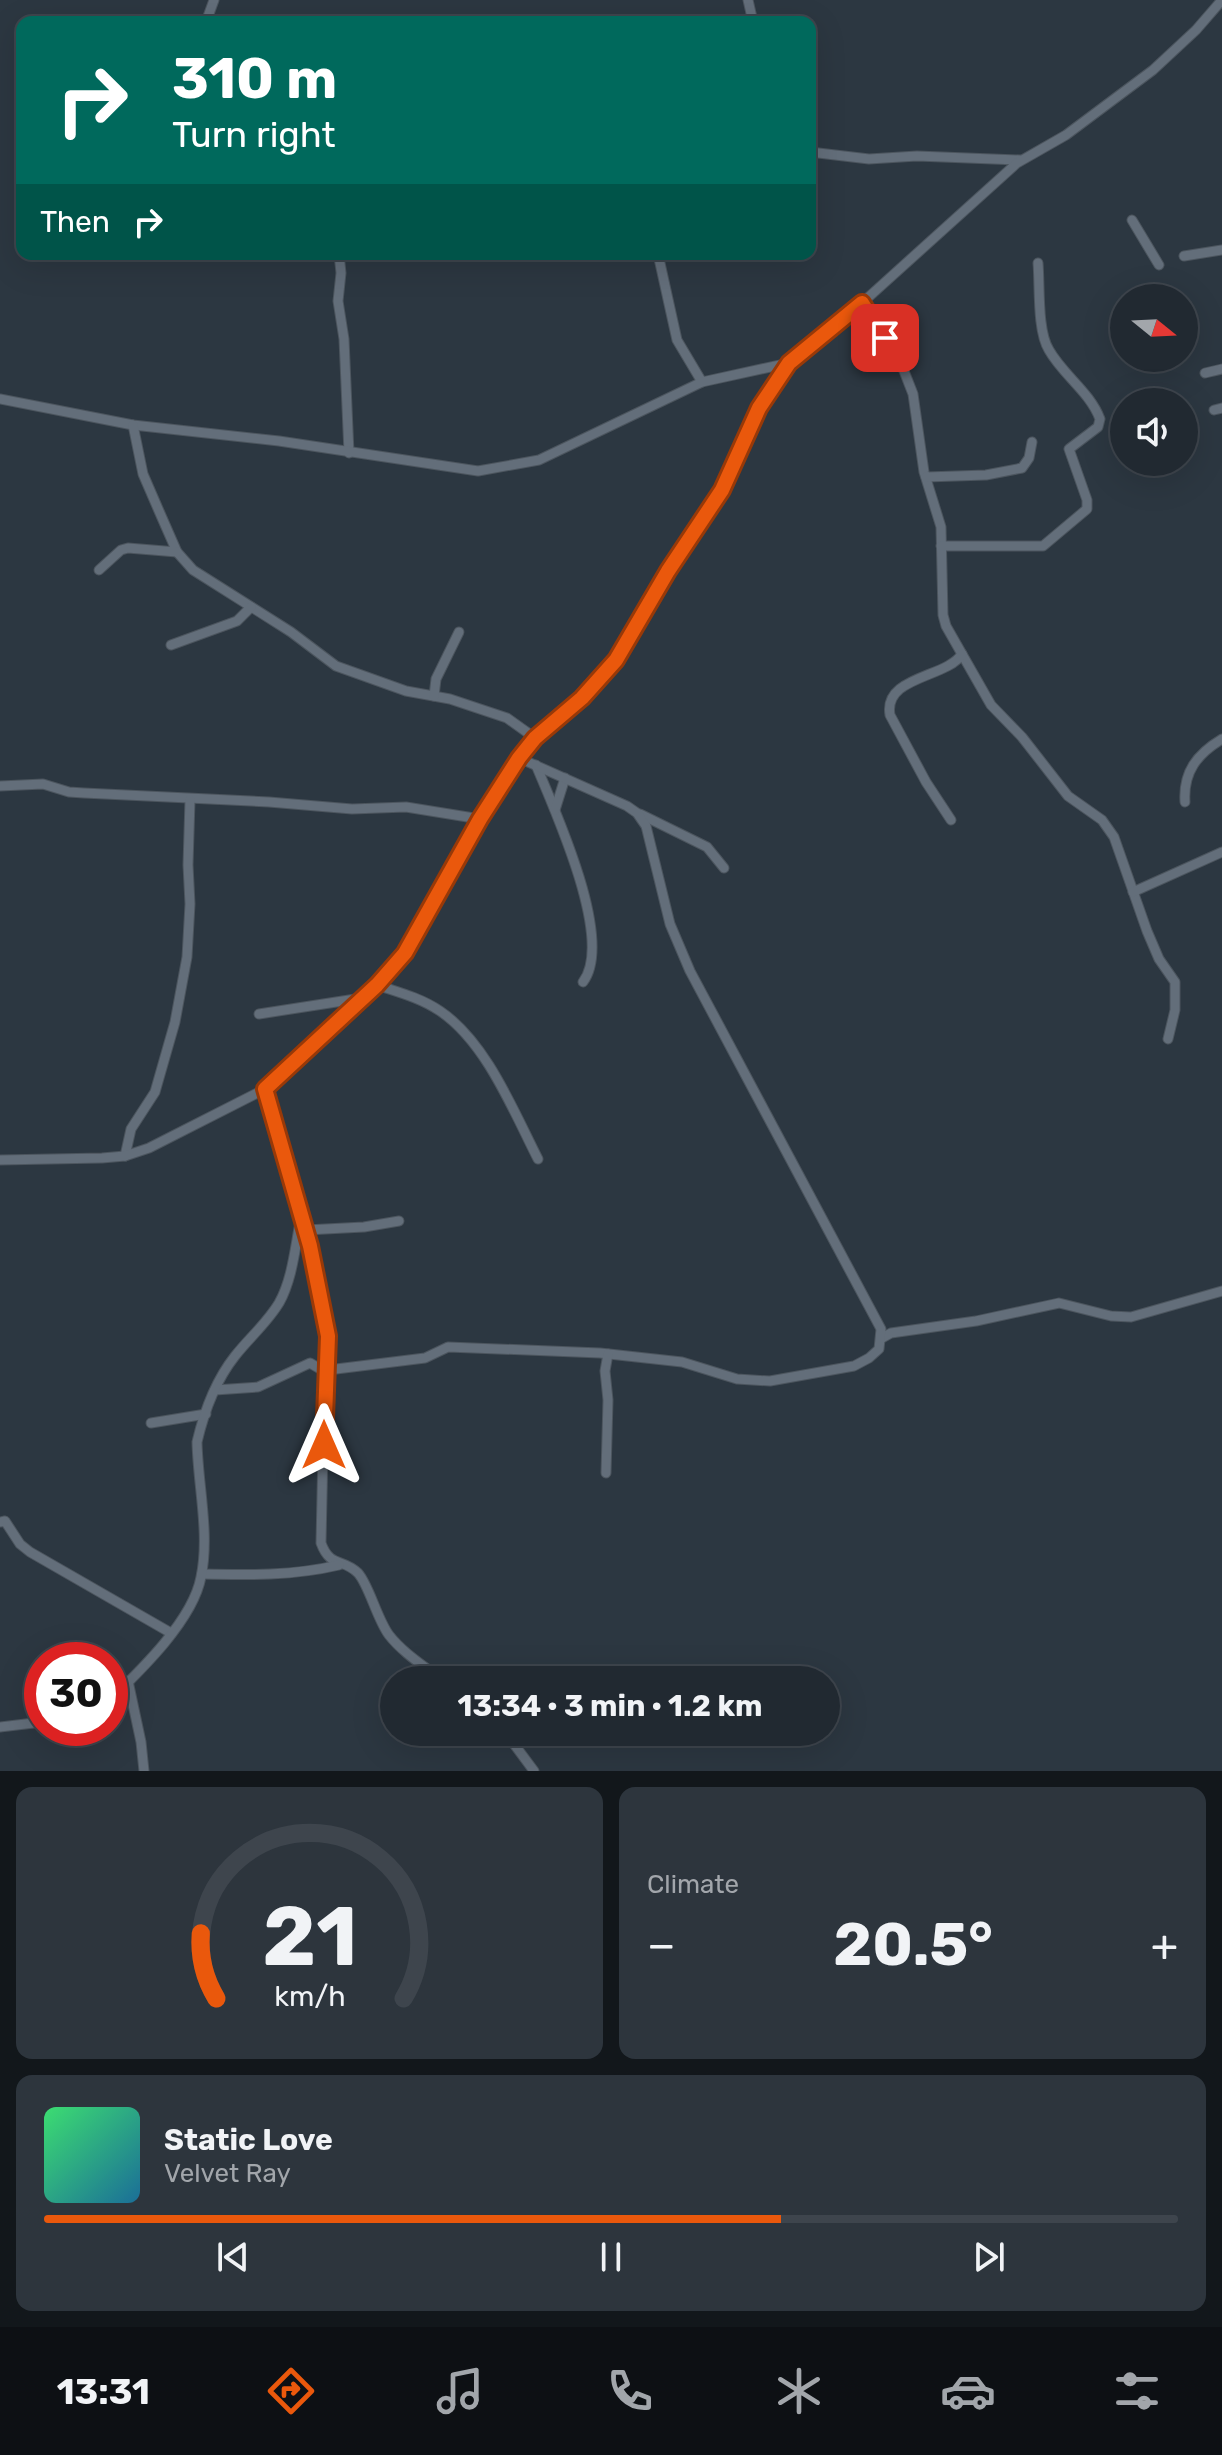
<!DOCTYPE html>
<meta charset="utf-8">
<style>
:root{--surface:#212931;--page:#2d353d;--text:#f1f3f6;--muted:#a2a6ab;--line:#3e454d;--accent:#ea580c}
body{margin:0;font-family:Rubik,sans-serif;background:var(--page);color:var(--text);height:100vh;display:flex;flex-direction:column;font-size:30px;white-space:nowrap}
*{box-sizing:border-box;margin:0}
p{font-size:26px;color:var(--muted)}
.icon{flex:none;width:44px;height:44px;fill:none;stroke:currentColor;stroke-width:2;stroke-linecap:round;stroke-linejoin:round}
.map{position:relative;height:1771px;overflow:hidden}
.panel{display:flex;flex-direction:column;gap:16px;padding:16px;background:#12171b;flex:1}
.panel>*{flex:none}
.hud{position:absolute;left:16px;top:16px;width:800px;height:244px;border-radius:16px;box-shadow:0 8px 32px #0002,0 0 0 2px var(--line);background:#00695c;color:#fff;overflow:hidden}
.needle{width:52px;rotate:108deg}
.buttons{position:absolute;left:1110px;top:284px;display:grid;gap:16px}
.buttons a{display:grid;place-items:center;width:88px;height:88px;border-radius:50%;background:var(--surface);box-shadow:0 8px 32px #0002,0 0 0 2px var(--line);font-size:40px}
.speed{position:absolute;left:24px;top:1642px;display:flex;gap:16px;font-size:40px;font-weight:700;text-align:center}
.speed>*{display:grid;place-content:center;width:104px;height:104px;border-radius:50%;background:var(--surface);box-shadow:0 8px 32px #0002,0 0 0 2px var(--line);line-height:1}
.speed .limit{border:12px solid #d22;background:#fff;color:#111}
.pin{position:absolute;display:grid;place-items:center;width:68px;height:68px;color:#fff;margin:-34px;border-radius:16px;box-shadow:0 4px 12px #0006}
.me{position:absolute;width:88px;margin:-44px;rotate:0deg;stroke-linejoin:round;filter:drop-shadow(0 0 6px #0008)}
.turn{display:flex;align-items:center;gap:28px;height:168px;padding:0 24px;font-size:36px}
.turn .icon{width:104px;height:104px;stroke-width:2.5}
.turn b{display:block;font-size:56px;line-height:68px}
.then{display:flex;align-items:center;height:76px;padding:0 24px;background:#0003;gap:16px;font-size:30px}
.big{font-size:60px;font-weight:700;line-height:1.1}
.panel .card{flex:1;display:flex;flex-direction:column;justify-content:center;gap:12px;min-width:0;padding:0 28px;border-radius:16px;background:var(--page)}
.panel .dial{align-items:center;gap:0}
.dial svg{height:208px;overflow:visible;fill:none;stroke:var(--line);stroke-width:7;stroke-linecap:round;text-anchor:middle}
.dial text{fill:var(--text);stroke:none}
.song{display:flex;align-items:center;gap:24px}
.cover{width:96px;height:96px;border-radius:12px;background:linear-gradient(135deg,hsl(140 70% 55%),hsl(200 70% 35%))}
.played{height:8px;border-radius:4px;background:linear-gradient(90deg,var(--accent) 65%,var(--line) 65%)}
.keys{display:flex;justify-content:space-around;direction:ltr}
.heat{display:flex;justify-content:space-between;align-items:center;font-size:44px;direction:ltr}
.panel .tiles{flex:1;display:grid;gap:16px;grid-template-columns:1fr 1fr}
.card:last-child{grid-column:span 2}
.trip{position:absolute;left:380px;top:1666px;width:460px;height:80px;border-radius:40px;background:var(--surface);box-shadow:0 8px 32px #0002,0 0 0 2px var(--line);font-weight:700;line-height:80px;text-align:center}
.dock{display:flex;height:128px;justify-content:space-around;align-items:center;background:#0d1014;color:var(--muted)}
.dock .icon{width:56px;height:56px}
.dock .current{color:var(--accent)}
.dock b{font-size:36px;color:var(--text)}
.map>svg:first-child{display:block}
</style>
<div class="map">
<svg width="1222" height="1771" viewBox="0 0 1222 1771">
<rect width="100%" height="100%" fill="#2c3741"/>
<g fill="none" stroke-linecap="round" stroke-linejoin="round">
<!-- minor casing -->
<g stroke="#4c555e" stroke-width="11">
<g id="minor">
<polyline points="748,0 753,22"/>
<polyline points="206,22 214,0"/>
<polyline points="810,152 869,159 917,156 1020,160"/>
<polyline points="1132,220 1159,265"/>
<polyline points="339,254 341,273 338,301 344,339 349,453"/>
<polyline points="658,254 677,340 702,382"/>
<polyline points="1184,256 1222,250"/>
<polyline points="862,303 890,345 904,371 913,394 924,472 941,527 943,615 946,626 991,705 1022,737 1068,796 1102,820 1114,837 1147,931 1159,959 1175,982 1175,1010 1168,1039"/>
<polyline points="1205,373 1222,369"/>
<polyline points="0,399 133,425 279,441 478,471 539,460 702,382 789,363"/>
<polyline points="1214,410 1222,408"/>
<polyline points="133,425 143,474 159,511 177,552 193,570 291,632 336,666 406,691 450,699 507,718 535,738"/>
<polyline points="926,477 986,475 1022,468 1029,458 1032,442"/>
<path d="M 941,546 L 1043,546 L 1087,509 L 1087,500 L 1069,449 L 1098,427 L 1100,419 C 1090,392 1063,375 1049,350 C 1037,331 1040,286 1038,263"/>
<polyline points="99,570 121,550 128,548 177,552"/>
<polyline points="171,645 237,621 251,607"/>
<polyline points="434,696 436,679 459,632"/>
<path d="M 536,765 C 554,809 615,940 583,982"/>
<polyline points="0,786 43,784 69,792 84,793 269,802 352,809 406,807 480,819"/>
<path d="M 1185,802 C 1183,772 1197,754 1222,739"/>
<polyline points="555,810 565,778"/>
<polyline points="640,814 707,847 724,868"/>
<path d="M 951,820 L 926,782 L 890,715 C 883,676 947,678 962,654"/>
<polyline points="1133,892 1222,852"/>
<path d="M 377,985 C 398,992 421,998 440,1011 C 486,1042 513,1110 538,1159"/>
<polyline points="259,1014 362,998"/>
<path d="M 265,1089 L 310,1246 L 328,1336 L 329,1356 L 324,1403 L 321,1543 C 330,1568 343,1558 358,1573 C 369,1585 377,1619 389,1635 C 403,1653 424,1666 442,1680"/>
<polyline points="125,1156 131,1129 155,1092 175,1022 187,957 190,904 188,865 190,800"/>
<polyline points="0,1160 102,1158 125,1156 149,1148 265,1089 316,1044 377,985 405,953 480,819 535,738 582,698 616,660 668,571 722,490 759,408 789,363 862,303 1017,163 1066,135 1153,70 1196,30 1222,0"/>
<polyline points="306,1230 364,1227 399,1221"/>
<polyline points="882,1338 891,1333 976,1321 1059,1303 1111,1316 1131,1317 1222,1291"/>
<polyline points="328,1370 425,1358 448,1347 600,1353 682,1362 737,1379 770,1381 854,1366 869,1358 879,1349 881,1329 690,971 670,924 646,826 637,813 627,806 519,758"/>
<polyline points="215,1390 258,1387 310,1363 322,1370 327,1378"/>
<polyline points="151,1423 206,1414"/>
<polyline points="606,1473 608,1400 605,1371 608,1354"/>
<polyline points="0,1522 5,1521 20,1544 30,1552 171,1633"/>
<path d="M 202,1574 C 248,1575 293,1576 339,1565"/>
<polyline points="128,1681 141,1742 144,1771"/>
<path d="M 110,1700 C 141,1670 193,1620 201,1577 C 210,1534 198,1486 197,1442 C 204,1412 216,1380 235,1356 C 249,1338 267,1323 279,1303 C 293,1278 295,1246 301,1218"/>
<polyline points="0,1727 42,1722"/>
<polyline points="505,1732 534,1771"/>
</g>
</g>
<!-- minor -->
<use href="#minor" stroke="#636e7a" stroke-width="9"/>
</g>
<g fill="none" stroke-linecap="round" stroke-linejoin="round">
<!-- route casing -->
<g stroke="#983908" stroke-width="20">
<polyline id="route" points="324,1445 328,1336 310,1246 265,1089 377,985 405,953 480,819 519,758 535,738 582,698 616,660 668,571 722,490 759,408 789,363 862,303 885,338"/>
</g>
<!-- route -->
<use href="#route" stroke="#ea580c" stroke-width="14"/>
</g>
</svg>
<div class="buttons">
<a><svg class="needle" viewBox="-14 -14 28 28"><path d="M0-13l5 13h-10z" fill="#e53935"/><path d="M0 13l5-13h-10z" fill="#a2a6ab"/></svg></a>
<a><svg class="icon" aria-label="sound" viewBox="0 0 24 24"><path d="M4 9h4l5-4v14l-5-4H4zM17 9q2 3 0 6"/></svg></a>
</div>
<div class="speed"><div class="limit">30</div></div>
<div class="pin" style="left:885px;top:338px;background:#d93025"><svg class="icon" aria-label="arrive" viewBox="0 0 24 24"><path d="M6 21V4h12l-3 4 3 4H6"/></svg></div>
<svg class="me" style="left:324px;top:1445px" viewBox="-20 -20 40 40"><path d="M0-17L14 15 0 8-14 15z" fill="#ea580c" stroke="#fff" stroke-width="4"/></svg>
<div class="trip">13:34 · 3 min · 1.2 km</div>
<div class="hud">
<div class="turn"><svg class="icon" aria-label="right" viewBox="0 0 24 24"><path d="M7 20v-9h11M14 6l5 5-5 5"/></svg><div><b>310 m</b>Turn right</div></div>
<div class="then">Then<svg class="icon" aria-label="right" viewBox="0 0 24 24"><path d="M7 20v-9h11M14 6l5 5-5 5"/></svg></div>
</div>
</div>
<section class="panel">
<div class="tiles">
<div class="card dial"><svg viewBox="0 0 100 80">
<path d="M14 69A42 42 0 1 1 86 69"/>
<path d="M14 69A42 42 0 0 1 8 44" stroke="#ea580c"/>
<text x="50" y="56" font-size="32" font-weight="700">21</text>
<text x="50" y="72" font-size="11">km/h</text>
</svg></div>
<div class="card"><p>Climate</p>
<div class="heat"><a>−</a><b class="big">20.5°</b><a>+</a></div>
</div>
<div class="card">
<div class="song"><i class="cover"></i><div><b>Static Love</b><p>Velvet Ray</p></div></div>
<div class="played"></div>
<div class="keys"><svg class="icon" aria-label="previous" viewBox="0 0 24 24"><path d="M18 5L8 12l10 7zM5 5v14"/></svg><svg class="icon" aria-label="pause" viewBox="0 0 24 24"><path d="M8 5v14M16 5v14"/></svg><svg class="icon" aria-label="next" viewBox="0 0 24 24"><path d="M6 5l10 7-10 7zM19 5v14"/></svg></div>
</div>
</div>
</section>
<nav class="dock">
<b>13:31</b>
<svg class="icon current" aria-label="directions" viewBox="0 0 24 24"><path d="M12 3l9 9-9 9-9-9zM9 14v-3h6M13 9l2 2-2 2"/></svg>
<svg class="icon" aria-label="music" viewBox="0 0 24 24"><path d="M9 18V5l10-2v13"/><circle cx="6" cy="18" r="3"/><circle cx="16" cy="16" r="3"/></svg>
<svg class="icon" aria-label="phone" viewBox="0 0 24 24"><path d="M5 4h4l2 5-3 2q2 4 5 5l2-3 5 2v4C11 20 4 13 5 4z"/></svg>
<svg class="icon" aria-label="climate" viewBox="0 0 24 24"><path d="M12 3v18M4 7l16 10M4 17L20 7"/></svg>
<svg class="icon" aria-label="car" viewBox="0 0 24 24"><path d="M5 17H2v-5l4-1 3-4h7l3 4 3 1v5h-3M9 17h6M6 11h13"/><circle cx="7" cy="17" r="2"/><circle cx="17" cy="17" r="2"/></svg>
<svg class="icon" aria-label="filters" viewBox="0 0 24 24"><path d="M4 7h16M4 17h16"/><circle cx="9" cy="7" r="2"/><circle cx="15" cy="17" r="2"/></svg>
</nav>
